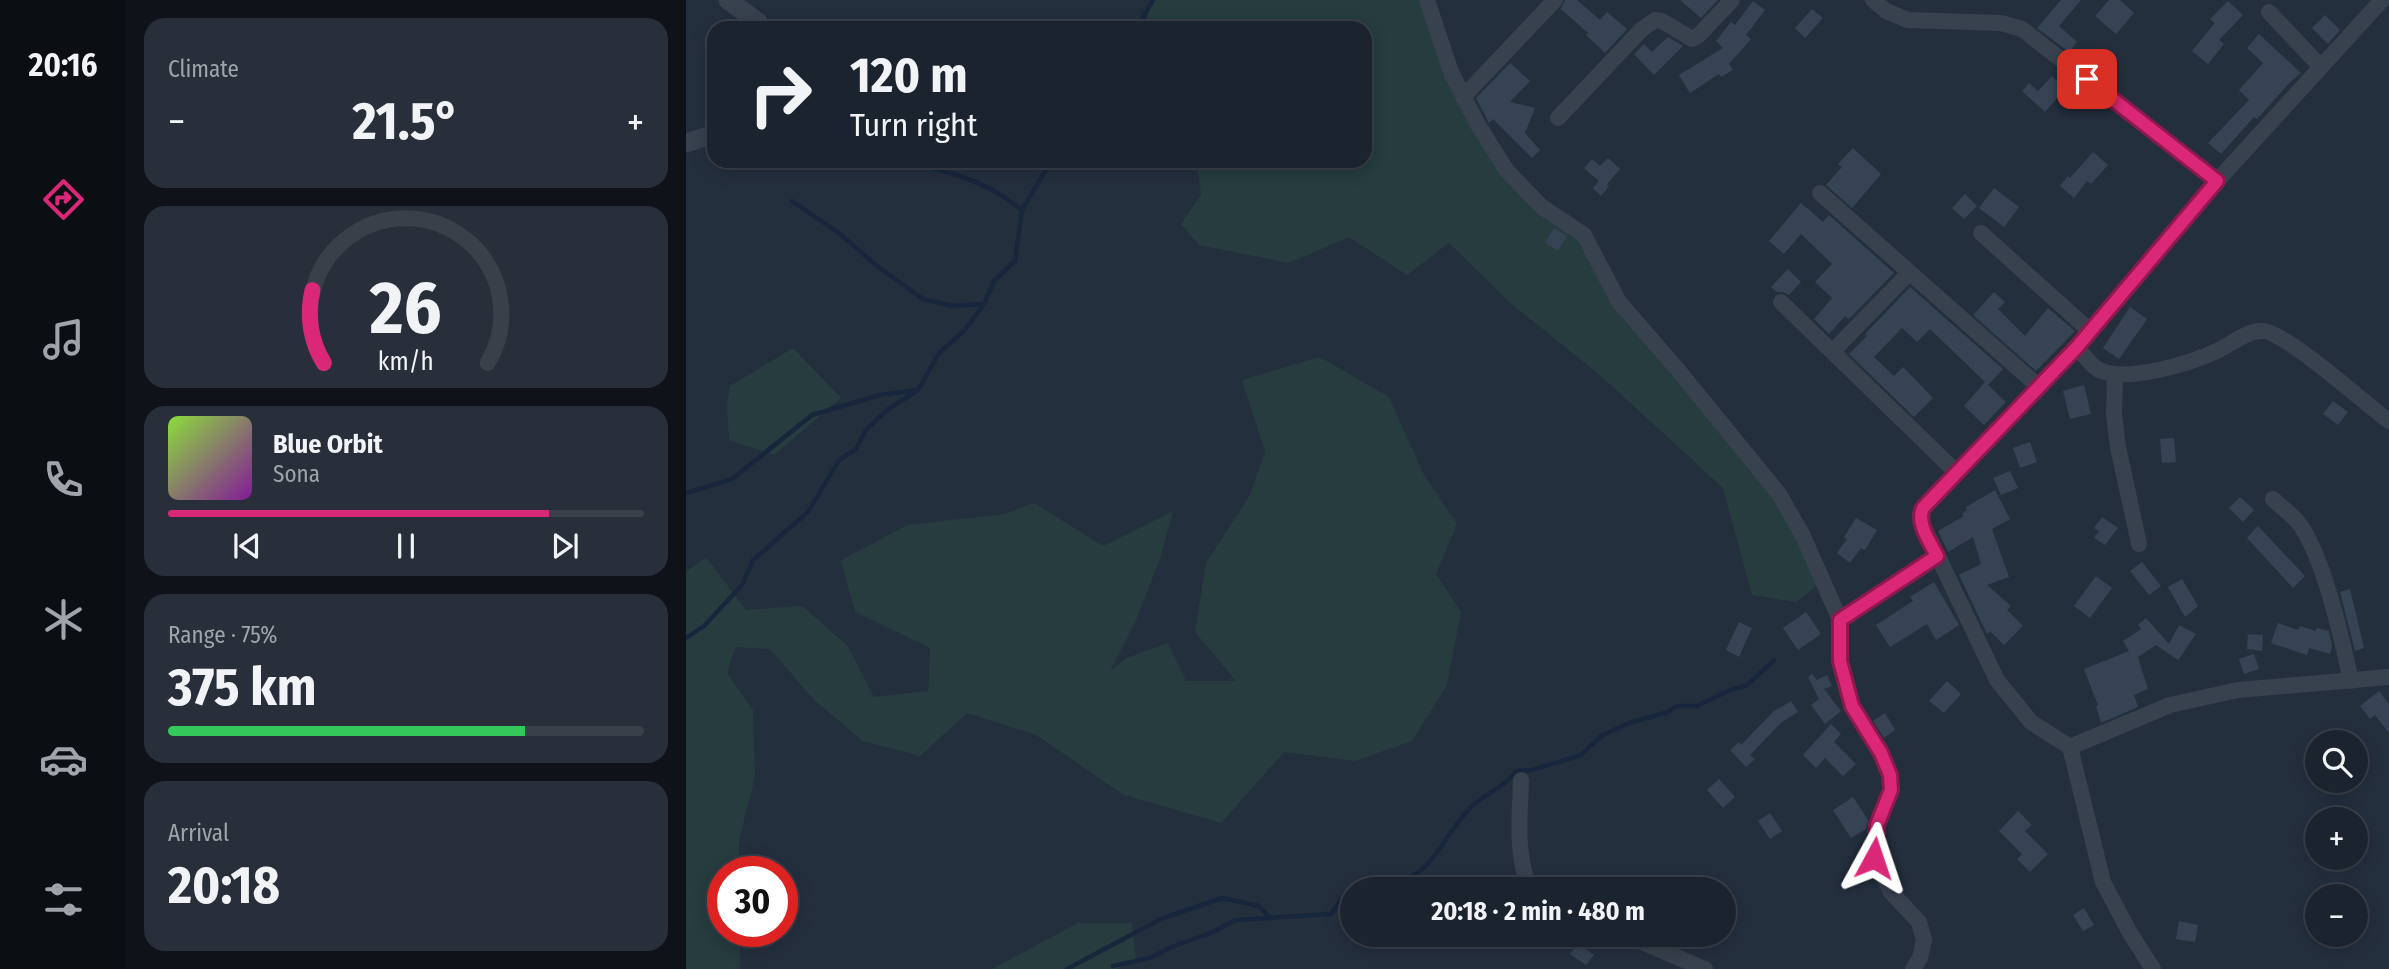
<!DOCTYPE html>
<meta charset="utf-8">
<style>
:root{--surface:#1b232e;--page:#282f3a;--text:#f1f3f6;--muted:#a0a4aa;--line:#39404a;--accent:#db2777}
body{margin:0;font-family:"Fira Sans Condensed",sans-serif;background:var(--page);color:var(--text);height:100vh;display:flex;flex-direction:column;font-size:26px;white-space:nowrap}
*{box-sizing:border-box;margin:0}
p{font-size:23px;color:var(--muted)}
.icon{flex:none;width:38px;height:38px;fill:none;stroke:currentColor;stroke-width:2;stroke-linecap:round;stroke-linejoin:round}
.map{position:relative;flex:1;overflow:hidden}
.panel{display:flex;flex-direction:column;gap:18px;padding:18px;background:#0f1319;width:560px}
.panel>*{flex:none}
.hud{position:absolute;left:21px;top:21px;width:665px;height:147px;border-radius:21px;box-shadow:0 4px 18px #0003,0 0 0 2px var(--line);background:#1b232e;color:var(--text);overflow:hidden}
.tools{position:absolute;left:1619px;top:730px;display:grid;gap:14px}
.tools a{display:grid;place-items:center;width:63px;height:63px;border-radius:50%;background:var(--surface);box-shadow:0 4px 18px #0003,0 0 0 2px var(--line);font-size:35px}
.speed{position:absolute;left:21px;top:856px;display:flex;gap:14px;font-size:35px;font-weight:700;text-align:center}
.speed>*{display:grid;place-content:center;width:91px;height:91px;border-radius:50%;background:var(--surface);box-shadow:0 4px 18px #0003,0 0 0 2px var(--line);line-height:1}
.speed .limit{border:10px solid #d22;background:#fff;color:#111}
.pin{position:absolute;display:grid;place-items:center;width:60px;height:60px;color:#fff;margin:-30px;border-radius:14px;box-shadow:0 4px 10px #0006}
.me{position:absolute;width:77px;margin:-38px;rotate:5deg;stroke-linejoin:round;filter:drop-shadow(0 0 5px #0008)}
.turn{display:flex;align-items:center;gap:24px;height:147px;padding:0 28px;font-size:32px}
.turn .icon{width:91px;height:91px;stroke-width:2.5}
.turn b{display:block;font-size:49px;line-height:60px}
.big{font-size:52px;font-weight:700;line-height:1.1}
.panel .widget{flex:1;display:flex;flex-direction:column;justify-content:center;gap:10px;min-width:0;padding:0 24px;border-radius:21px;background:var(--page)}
.panel .dial{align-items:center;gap:0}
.dial svg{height:182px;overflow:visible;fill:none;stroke:var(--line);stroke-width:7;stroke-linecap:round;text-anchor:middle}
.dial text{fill:var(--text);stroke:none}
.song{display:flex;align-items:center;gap:21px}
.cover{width:84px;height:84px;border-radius:10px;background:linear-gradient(135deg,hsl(90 70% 55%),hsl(290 70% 35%))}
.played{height:7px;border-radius:4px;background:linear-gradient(90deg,var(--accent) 80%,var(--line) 80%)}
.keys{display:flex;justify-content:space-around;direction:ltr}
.heat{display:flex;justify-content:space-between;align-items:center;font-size:38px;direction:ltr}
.charge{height:10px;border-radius:5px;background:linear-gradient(90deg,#34c759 75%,var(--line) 0)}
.trip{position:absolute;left:654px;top:877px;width:396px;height:70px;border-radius:35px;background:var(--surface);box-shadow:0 4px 18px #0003,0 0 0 2px var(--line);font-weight:700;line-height:70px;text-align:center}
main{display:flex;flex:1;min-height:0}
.tabs{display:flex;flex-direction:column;width:126px;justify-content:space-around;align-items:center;background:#0b0e12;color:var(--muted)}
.tabs .icon{width:49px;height:49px}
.tabs .active{color:var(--accent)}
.tabs b{font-size:32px;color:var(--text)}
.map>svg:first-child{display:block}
</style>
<main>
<nav class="tabs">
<b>20:16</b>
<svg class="icon active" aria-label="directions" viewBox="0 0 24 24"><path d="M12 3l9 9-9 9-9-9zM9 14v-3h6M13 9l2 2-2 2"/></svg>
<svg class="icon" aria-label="music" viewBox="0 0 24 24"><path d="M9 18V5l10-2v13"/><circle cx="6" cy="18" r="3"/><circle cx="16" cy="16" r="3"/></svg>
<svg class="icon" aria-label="phone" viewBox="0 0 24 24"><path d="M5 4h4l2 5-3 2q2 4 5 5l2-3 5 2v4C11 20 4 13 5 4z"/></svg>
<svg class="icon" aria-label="climate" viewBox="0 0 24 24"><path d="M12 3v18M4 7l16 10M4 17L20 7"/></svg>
<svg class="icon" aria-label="car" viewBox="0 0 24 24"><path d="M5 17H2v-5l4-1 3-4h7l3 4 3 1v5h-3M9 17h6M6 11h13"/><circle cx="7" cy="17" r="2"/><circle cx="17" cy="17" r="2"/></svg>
<svg class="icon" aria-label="filters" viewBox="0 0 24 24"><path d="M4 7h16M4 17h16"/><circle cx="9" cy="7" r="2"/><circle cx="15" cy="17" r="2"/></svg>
</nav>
<section class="panel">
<div class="widget"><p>Climate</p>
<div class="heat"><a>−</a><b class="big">21.5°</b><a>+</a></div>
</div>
<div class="widget dial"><svg viewBox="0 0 100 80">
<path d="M14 69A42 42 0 1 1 86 69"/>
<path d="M14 69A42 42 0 0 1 9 37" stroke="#db2777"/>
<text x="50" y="56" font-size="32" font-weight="700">26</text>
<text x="50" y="72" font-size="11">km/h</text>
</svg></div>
<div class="widget">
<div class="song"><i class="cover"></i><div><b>Blue Orbit</b><p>Sona</p></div></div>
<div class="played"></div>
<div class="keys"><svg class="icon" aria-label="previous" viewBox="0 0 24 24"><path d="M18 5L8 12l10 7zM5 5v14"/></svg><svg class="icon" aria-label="pause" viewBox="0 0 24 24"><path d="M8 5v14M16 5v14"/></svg><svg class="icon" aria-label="next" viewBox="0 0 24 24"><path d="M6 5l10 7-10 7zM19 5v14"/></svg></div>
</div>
<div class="widget"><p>Range · 75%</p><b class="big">375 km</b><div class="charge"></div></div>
<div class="widget"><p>Arrival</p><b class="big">20:18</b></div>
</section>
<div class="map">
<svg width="1703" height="969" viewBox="0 0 1703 969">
<rect width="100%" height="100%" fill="#242f3e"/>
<!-- green -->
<g fill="#263c3f">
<polygon points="467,0 741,0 748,24 821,171 898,235 933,302 1058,449 1137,581 1110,602 1066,595 1037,488 915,376 823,302 763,243 721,275 663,237 603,263 513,245 495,224 515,195 511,161 679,161 679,28 457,28"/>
<polygon points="107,348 155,398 88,455 43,440 41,404 44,386"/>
<polygon points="634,357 703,397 737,473 771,524 750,574 775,612 761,685 726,741 669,761 598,752 535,823 438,795 350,735 281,713 234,756 177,741 128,700 84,649 49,647 41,673 67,710 69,777 53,840 53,871 37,872 37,931 54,931 54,967 52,969 0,969 0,572 20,557 60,610 116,606 162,646 188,697 242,691 244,648 169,612 155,560 222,525 319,514 348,503 417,546 487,511 474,559 450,620 424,671 441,658 482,643 500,681 550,681 509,632 520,563 564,495 579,451 556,380"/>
<polygon points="392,923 446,923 450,961 431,969 306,969"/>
</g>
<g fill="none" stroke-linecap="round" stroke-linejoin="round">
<!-- stream -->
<g stroke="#17263c" stroke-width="4.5">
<polyline points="451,28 467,0"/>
<path d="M 242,167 C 281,177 304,185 336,210"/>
<polyline points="106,201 154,234 191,266 237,299 267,306 298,304"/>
<polyline points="0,493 46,479 126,415 194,395 230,390"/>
<polyline points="0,638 18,626 56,585 67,560 122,512 153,460 170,449 180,430 201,410 232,390 253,353 279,330 298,304 308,281 329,261 336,210 365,161"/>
<path d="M 690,889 C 752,876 747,848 784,808 C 798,794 818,788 830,771 L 846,770 L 895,755 L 915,736 L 943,723 L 982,712 L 990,706 L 1011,706 L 1044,690 L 1060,686 L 1088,660"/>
<polyline points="427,966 464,958 488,946 525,933 549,920 645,914 658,896 667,894"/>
<polyline points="381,969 477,918 536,898 573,906 584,918"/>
</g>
</g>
<!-- building -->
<g fill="#364354">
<polygon points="879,0 891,0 914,20 921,12 941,29 919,53 900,35 902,33 875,9"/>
<polygon points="994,0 1032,0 1015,18"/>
<polygon points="1375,0 1395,0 1373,26 1391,42 1383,52 1351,28"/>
<polygon points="1423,0 1434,0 1448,13 1430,34 1409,16"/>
<polygon points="1067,1 1079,10 1060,35 1065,39 1043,64 1047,70 1035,77 1033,74 1004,93 993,75 1037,48 1030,41 1045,22 1049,25"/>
<polygon points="1542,1 1557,15 1533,40 1538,44 1522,64 1506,51 1529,23 1524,19"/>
<polygon points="1126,9 1137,18 1119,38 1109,28"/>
<polygon points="1639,15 1654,30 1642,44 1626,28"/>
<polygon points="1573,34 1615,73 1604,82 1571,119 1568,117 1535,154 1522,143 1563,100 1553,90 1577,63 1561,48"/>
<polygon points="982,37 997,46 968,75 948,54 958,44 966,52"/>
<polygon points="824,63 844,81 824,102 849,108 839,133 854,150 846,158 807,119 803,123 790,98"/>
<polygon points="1366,76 1379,89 1359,112 1336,91 1343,83 1352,91"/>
<polygon points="1167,148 1195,174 1166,208 1140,185 1156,167 1152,164"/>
<polygon points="1407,152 1422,165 1405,184 1401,181 1388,198 1374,186 1382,176 1384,178"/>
<polygon points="922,158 934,169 921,184 923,186 915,196 907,188 913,181 898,168 906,159 914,166"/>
<polygon points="1308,188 1333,207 1318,227 1293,208"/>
<polygon points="1279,194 1291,206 1278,219 1266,208"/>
<polygon points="1115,203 1137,222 1143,215 1208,273 1163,319 1159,316 1143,334 1128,319 1146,298 1129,282 1146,264 1115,234 1098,254 1083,241"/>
<polygon points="868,228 881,236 872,251 859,243"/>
<polygon points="1102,269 1115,282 1103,295 1097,292 1091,292 1085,287"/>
<polygon points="1224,287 1317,369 1302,385 1320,402 1298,425 1278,406 1299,382 1244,329 1231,342 1216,328 1188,357 1208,376 1217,367 1247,398 1228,417 1163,354 1181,336 1179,334"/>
<polygon points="1308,292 1319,302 1312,309 1339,336 1362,308 1389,331 1350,371 1287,315"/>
<polygon points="1444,307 1461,319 1433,359 1417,348"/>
<polygon points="1398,385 1405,414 1384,419 1377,391"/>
<polygon points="1647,401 1662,412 1652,425 1637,414"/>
<polygon points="1488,438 1490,462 1476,463 1474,439"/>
<polygon points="1344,442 1351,462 1334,468 1327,448"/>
<polygon points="1324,471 1332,488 1315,495 1307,478"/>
<polygon points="1309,490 1324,519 1306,529 1323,577 1301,585 1325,606 1321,610 1337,626 1318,645 1304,631 1301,634 1273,575 1295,564 1287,537 1262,552 1252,531 1278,516 1276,514 1281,510 1280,507"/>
<polygon points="1554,497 1568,510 1557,522 1543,508"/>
<polygon points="1416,517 1432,528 1419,545 1408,538 1413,531 1408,528"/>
<polygon points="1170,518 1191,530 1179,550 1175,548 1164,563 1151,553 1161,539 1158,537"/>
<polygon points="1572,526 1619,576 1607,588 1561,538"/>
<polygon points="1456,562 1475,586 1463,595 1444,571"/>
<polygon points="1410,576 1426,588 1404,618 1388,606"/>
<polygon points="1496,579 1512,606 1499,617 1482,587"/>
<polygon points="1248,582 1273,625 1250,640 1241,624 1204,647 1190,625 1227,601 1224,597"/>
<polygon points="1664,589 1678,648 1669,651 1654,592"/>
<polygon points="1120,612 1135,634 1112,650 1097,628"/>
<polygon points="1460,618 1483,644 1493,625 1510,634 1492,660 1470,645 1452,657 1462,689 1448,695 1452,707 1415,723 1410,706 1412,705 1398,669 1443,651 1437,641 1455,629 1452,625"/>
<polygon points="1053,622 1066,628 1053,657 1040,650"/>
<polygon points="1592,623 1612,630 1614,626 1630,631 1631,628 1643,631 1646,646 1644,654 1623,648 1621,655 1585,643"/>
<polygon points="1562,634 1577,635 1576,651 1561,649"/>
<polygon points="1568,654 1573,669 1558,674 1553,659"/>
<polygon points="1126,674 1131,680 1141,675 1146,686 1138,689 1155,711 1139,724 1125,705 1133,699 1122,677"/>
<polygon points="1261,681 1275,694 1258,713 1243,701"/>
<polygon points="1693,691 1703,704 1703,733 1689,715 1684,719 1674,706"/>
<polygon points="1105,701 1112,712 1096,722 1064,755 1069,759 1060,767 1044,750 1053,742 1055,745 1088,711"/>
<polygon points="1199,713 1209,730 1198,738 1187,721"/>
<polygon points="1145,724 1155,734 1148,742 1170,764 1157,776 1139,758 1130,768 1117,755"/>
<polygon points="1033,779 1049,797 1037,808 1021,790"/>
<polygon points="1167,797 1182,820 1180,829 1165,838 1147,810"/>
<polygon points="1332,811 1346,825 1339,831 1362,854 1344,872 1331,859 1336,854 1313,831"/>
<polygon points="1084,813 1096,831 1084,839 1072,821"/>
<polygon points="1398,908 1408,925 1397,931 1387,915"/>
<polygon points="1493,921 1512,925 1509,942 1490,939"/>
<polygon points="892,943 908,955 900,965 884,954"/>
</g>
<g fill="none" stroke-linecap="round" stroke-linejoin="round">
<!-- minor -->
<g stroke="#38414e" stroke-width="16">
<polyline points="741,0 765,72 792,125 821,171 856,207 898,235 933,302 992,370 1093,494 1116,534 1154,620 1154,661 1166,706 1195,753 1204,775 1205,790 1191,825 1189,858 1205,892 1233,922 1238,940 1234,958 1227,969"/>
<polyline points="1187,0 1200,11 1222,20 1315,23 1336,29 1531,181"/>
<polyline points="1583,12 1635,67"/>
<polyline points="777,97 869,0"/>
<polyline points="872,118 955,30 969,20 976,21 1006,39 1013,35 1046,0"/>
<polyline points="1134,193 1352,386"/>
<polyline points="1295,233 1404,331"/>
<polyline points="1095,302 1269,471"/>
<path d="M 1391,347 C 1397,354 1405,366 1413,370 C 1441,383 1506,363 1533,350 C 1545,344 1562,330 1577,331 C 1601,333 1678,403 1703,421"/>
<polyline points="1147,351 1223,273"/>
<polyline points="1429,374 1428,415 1432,447 1453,544"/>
<path d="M 1587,499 C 1594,506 1604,513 1611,521 C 1637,552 1656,640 1665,681"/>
<polyline points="1154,620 1251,556"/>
<polyline points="1384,747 1484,705 1552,690 1703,677"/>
<path d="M 835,780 C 834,816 829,854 844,889"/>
<polyline points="932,934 951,940 1019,969"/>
<polyline points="1467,969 1444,933 1417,882 1384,747 1345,722 1311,680 1235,521 1234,514 1237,508 1391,347 1531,181 1696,0"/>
</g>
<!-- tertiary -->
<g stroke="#38414e" stroke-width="19">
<polyline points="42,0 72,22 75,28"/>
<polyline points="0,143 28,134"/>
</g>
</g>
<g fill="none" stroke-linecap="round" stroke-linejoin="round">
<!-- route casing -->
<g stroke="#8e194d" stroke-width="18">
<path id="route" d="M 1188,858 L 1191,825 L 1205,790 L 1204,775 L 1195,753 L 1166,706 L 1154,661 L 1154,620 L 1251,556 C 1244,542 1230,523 1237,508 L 1391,347 L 1531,181 L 1401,79"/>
</g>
<!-- route -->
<use href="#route" stroke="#db2777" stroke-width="12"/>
</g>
</svg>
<div class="tools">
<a><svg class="icon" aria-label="search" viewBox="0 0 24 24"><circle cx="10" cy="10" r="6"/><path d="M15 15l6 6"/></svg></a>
<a>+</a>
<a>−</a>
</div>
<div class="speed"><div class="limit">30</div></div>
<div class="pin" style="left:1401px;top:79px;background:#d93025"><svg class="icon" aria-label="arrive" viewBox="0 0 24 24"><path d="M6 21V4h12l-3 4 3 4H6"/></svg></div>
<svg class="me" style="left:1188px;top:858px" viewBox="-20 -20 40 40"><path d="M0-17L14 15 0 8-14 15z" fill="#db2777" stroke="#fff" stroke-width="4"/></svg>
<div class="trip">20:18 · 2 min · 480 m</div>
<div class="hud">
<div class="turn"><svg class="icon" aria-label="right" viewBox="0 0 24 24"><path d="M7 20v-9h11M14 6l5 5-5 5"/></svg><div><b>120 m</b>Turn right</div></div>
</div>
</div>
</main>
